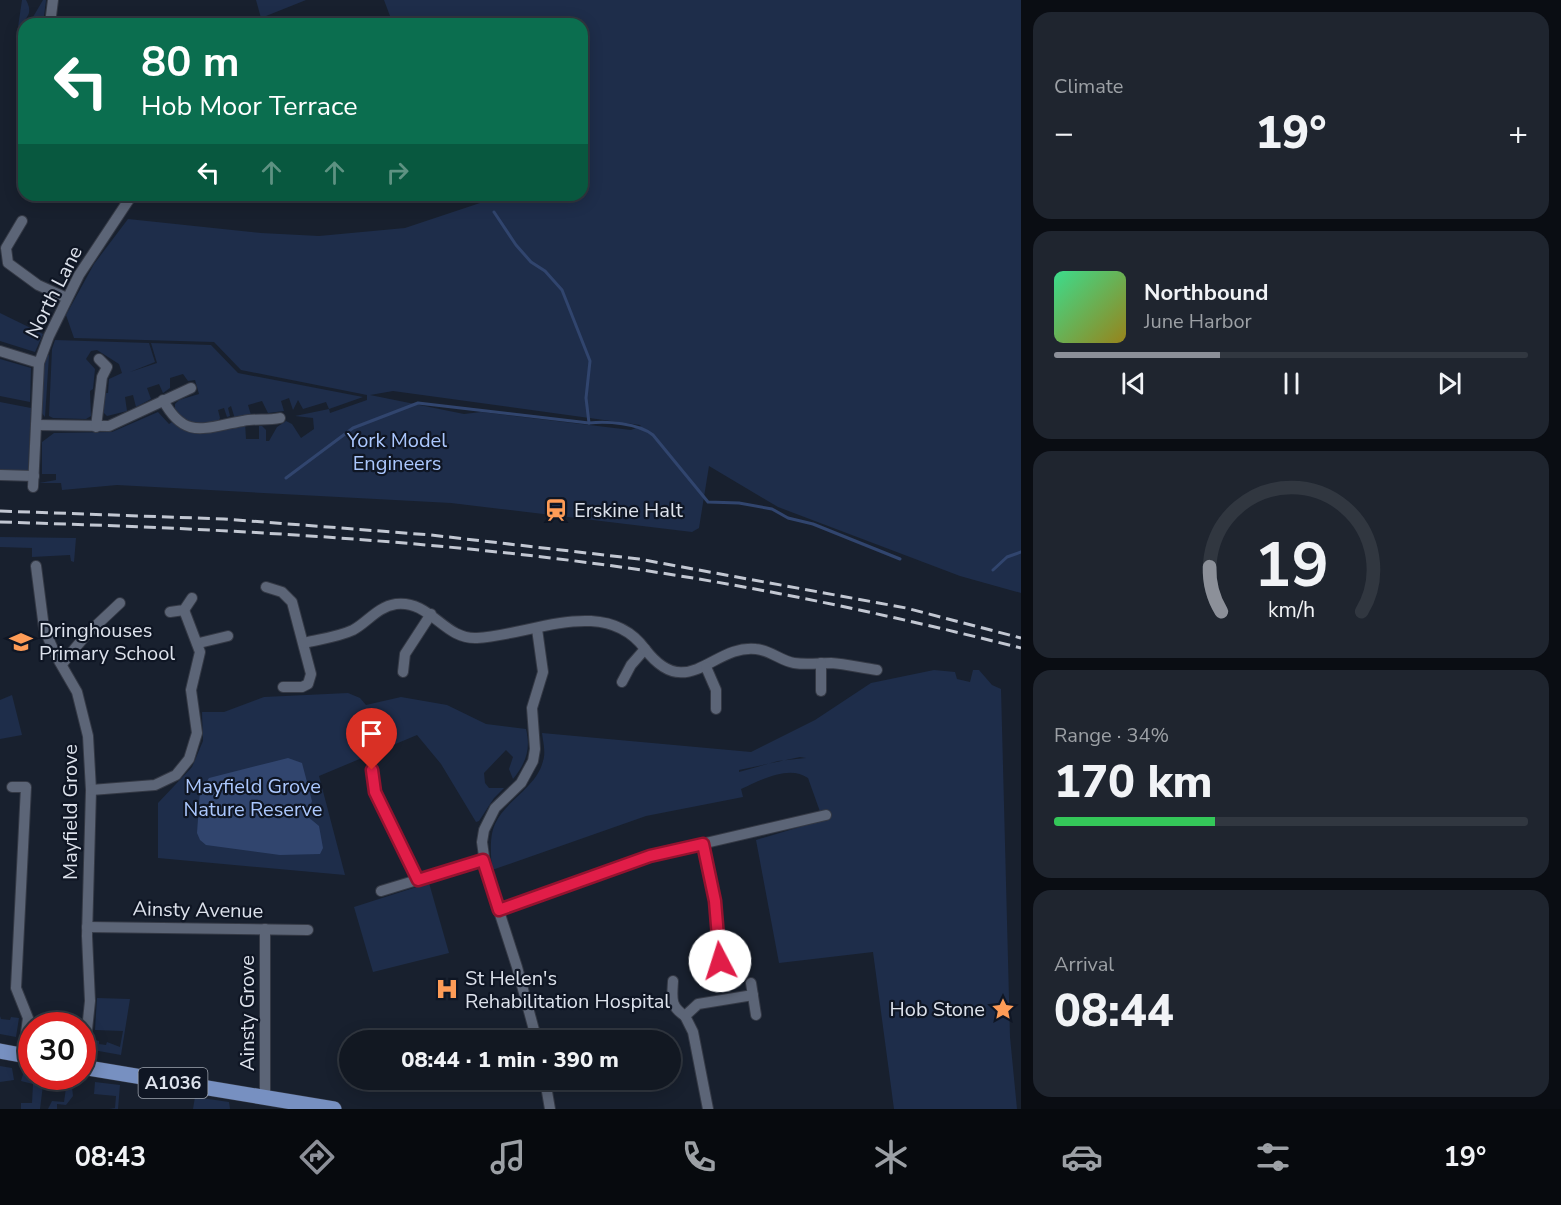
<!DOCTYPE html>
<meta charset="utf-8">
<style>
:root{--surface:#121822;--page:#1f252f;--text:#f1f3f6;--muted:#9ca0a5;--line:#313740;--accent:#8c9099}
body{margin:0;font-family:"Nunito Sans",sans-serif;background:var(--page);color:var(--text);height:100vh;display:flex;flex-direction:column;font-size:22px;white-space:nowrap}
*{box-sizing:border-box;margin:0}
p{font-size:20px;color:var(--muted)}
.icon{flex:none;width:33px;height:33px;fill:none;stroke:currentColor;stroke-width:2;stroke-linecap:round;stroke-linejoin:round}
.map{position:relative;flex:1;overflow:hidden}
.details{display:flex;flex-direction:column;gap:12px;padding:12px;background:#0a0d13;width:540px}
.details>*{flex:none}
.top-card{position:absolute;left:18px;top:18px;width:570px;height:183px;border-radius:18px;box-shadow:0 3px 15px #0003,0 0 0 2px var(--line);background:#0b6e4f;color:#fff;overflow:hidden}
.speed{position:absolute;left:18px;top:1012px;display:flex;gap:12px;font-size:30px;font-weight:700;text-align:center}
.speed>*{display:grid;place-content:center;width:78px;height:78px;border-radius:50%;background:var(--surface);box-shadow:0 3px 15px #0003,0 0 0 2px var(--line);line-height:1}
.speed .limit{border:9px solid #d22;background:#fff;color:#111}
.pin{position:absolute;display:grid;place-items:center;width:51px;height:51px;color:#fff;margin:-62px -26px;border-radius:50% 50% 50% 0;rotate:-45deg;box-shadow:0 0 6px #0007}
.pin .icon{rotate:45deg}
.me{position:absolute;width:66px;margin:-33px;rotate:355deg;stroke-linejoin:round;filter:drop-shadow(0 0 4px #0008)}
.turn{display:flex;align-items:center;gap:21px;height:126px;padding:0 24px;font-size:27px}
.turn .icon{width:78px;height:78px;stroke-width:2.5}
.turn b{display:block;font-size:42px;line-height:51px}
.lanes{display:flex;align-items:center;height:57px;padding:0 24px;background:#0003;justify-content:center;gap:30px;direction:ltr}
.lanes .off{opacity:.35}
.big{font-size:45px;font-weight:800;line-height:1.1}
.details .widget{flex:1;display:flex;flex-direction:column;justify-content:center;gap:9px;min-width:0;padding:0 21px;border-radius:18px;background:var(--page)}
.details .dial{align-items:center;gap:0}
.dial svg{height:156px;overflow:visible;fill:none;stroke:var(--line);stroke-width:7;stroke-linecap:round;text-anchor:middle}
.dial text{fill:var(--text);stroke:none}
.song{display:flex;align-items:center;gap:18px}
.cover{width:72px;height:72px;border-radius:9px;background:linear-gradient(135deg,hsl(150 70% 55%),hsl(50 70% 35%))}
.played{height:6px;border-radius:3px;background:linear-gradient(90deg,var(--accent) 35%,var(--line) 35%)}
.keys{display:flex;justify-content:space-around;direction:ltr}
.heat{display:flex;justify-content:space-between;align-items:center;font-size:33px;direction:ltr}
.charge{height:9px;border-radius:4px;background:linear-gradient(90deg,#34c759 34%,var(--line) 0)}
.trip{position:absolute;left:339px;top:1030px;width:342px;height:60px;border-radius:30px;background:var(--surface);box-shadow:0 3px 15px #0003,0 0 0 2px var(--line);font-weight:800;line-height:60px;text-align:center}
.dock{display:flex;height:96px;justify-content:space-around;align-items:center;background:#070a0e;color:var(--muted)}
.dock .icon{width:42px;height:42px}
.dock .selected{color:var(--accent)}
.dock b{font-size:27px;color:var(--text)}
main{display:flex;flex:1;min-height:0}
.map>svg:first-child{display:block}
</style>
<main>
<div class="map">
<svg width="1021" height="1109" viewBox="0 0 1021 1109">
<rect width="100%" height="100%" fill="#18202e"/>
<!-- green -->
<g fill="#1e2d4a" fill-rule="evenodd">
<path d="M 22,0 L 26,0 C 33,13 28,17 18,27 Z"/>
<polygon points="43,0 46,0 43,24 37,24 33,17"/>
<polygon points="256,0 306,0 261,18"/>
<path d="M 384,0 L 1021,0 L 1021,593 L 960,576 L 778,507 L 709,466 L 699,528 L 692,532 L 451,503 L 117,485 L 62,490 L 61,483 L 39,483 L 56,480 L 56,474 L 42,474 L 42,442 L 54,433 L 112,432 L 158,412 L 169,424 L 172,422 L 178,426 L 245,423 L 246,439 L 259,439 L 259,426 L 262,426 L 266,430 L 266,441 L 269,441 L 277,427 L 286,421 L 292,424 L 301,438 L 314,429 L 313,418 L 295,416 L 329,409 L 326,402 L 303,409 L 298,400 L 293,410 L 289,398 L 281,401 L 284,411 L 268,413 L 262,401 L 248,405 L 251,415 L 235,419 L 231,406 L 228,408 L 230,416 L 227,417 L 224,408 L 218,410 L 220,418 L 218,422 L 203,424 L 184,421 L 175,410 L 175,404 L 179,400 L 199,394 L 195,380 L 188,381 L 183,374 L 170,378 L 170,388 L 163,393 L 159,384 L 147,388 L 151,399 L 136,407 L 133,395 L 125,397 L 127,411 L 107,416 L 102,411 L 103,393 L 108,393 L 109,379 L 122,373 L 119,364 L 97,350 L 91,351 L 86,359 L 95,369 L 93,389 L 90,391 L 91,416 L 86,419 L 53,418 L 49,416 L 52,349 L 55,340 L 149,343 L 155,362 L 130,372 L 157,363 L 151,343 L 211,345 L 238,373 L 363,397 L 329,409 L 330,413 L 367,400 L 367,395 L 241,370 L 214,342 L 74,338 L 66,315 L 94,264 L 128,219 L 261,233 L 319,236 L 405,228 L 480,203 L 476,195 L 582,195 L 582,24 L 393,24 ZM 393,391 L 640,425 L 641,426 L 631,430 L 481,412 L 464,414 L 370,395 Z"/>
<polygon points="0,313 43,334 35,352 0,341"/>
<polygon points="47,355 49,355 45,417 41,412 43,370"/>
<polygon points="0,359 31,368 30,402 0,396"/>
<polygon points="0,402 31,408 28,470 0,470"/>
<polygon points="0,537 76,538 74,562 71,561 70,555 32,557 32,548 0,547"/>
<path d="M 934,670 L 955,672 L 957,679 L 970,682 L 973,670 L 979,670 L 992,685 L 1001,689 L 1010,1037 L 1017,1109 L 894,1109 L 873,952 L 779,963 L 756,840 L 823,820 L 808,778 C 789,764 759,781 741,789 L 743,797 L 646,816 L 492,870 C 491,856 489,837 495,824 C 506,800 537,787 543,761 C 546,752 543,742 542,733 L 751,752 L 815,720 L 871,683 ZM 800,757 L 806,758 L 778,761 L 739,772 L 739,770 Z"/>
<path d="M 348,693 L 360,698 L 366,705 L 401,697 L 447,705 L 486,724 L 526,729 C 531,749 526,763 513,779 L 509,769 L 513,757 L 506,750 L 484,773 L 485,783 L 489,788 L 504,788 L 494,798 L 479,821 L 476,822 L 441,764 L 417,735 L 319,776 L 345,875 L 158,858 L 158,803 L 192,767 L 203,741 L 202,712 L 224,712 L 264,697 Z"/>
<polygon points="12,695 22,735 0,739 0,700"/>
<polygon points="429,883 449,953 373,972 354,907"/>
<polygon points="97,998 130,999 121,1055 93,1050 94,1040 99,1041 99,1044 106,1045 107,1042 120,1047 123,1031 95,1030"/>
<polygon points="0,1016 1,1019 10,1020 11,1017 19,1018 16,1037 0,1034"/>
<polygon points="0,1066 12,1068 14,1080 0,1082"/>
<polygon points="24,1071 31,1072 32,1077 71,1078 73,1096 66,1105 57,1104 57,1109 48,1109 52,1101 64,1102 66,1088 43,1085 40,1109 21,1109 21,1103 32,1103 33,1084 21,1081"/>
<polygon points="95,1082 120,1085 118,1109 109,1109 115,1108 116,1096 94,1094"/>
<polygon points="195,1097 229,1102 230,1109 193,1109"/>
</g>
<!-- water -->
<polygon fill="#31456e" points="288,758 302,763 312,801 307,816 319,826 323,848 320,854 280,855 206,845 200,840 197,833 200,791 209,778"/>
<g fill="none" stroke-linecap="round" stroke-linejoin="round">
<!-- stream -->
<g stroke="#31456e" stroke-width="3">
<polyline points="494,212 516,245 531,262 545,271 562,290 590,361 586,398 589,423"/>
<path d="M 286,478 L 353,428 L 418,403 L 589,423 C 607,421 638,423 653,435 L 708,502 L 739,503 L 772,509 L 788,518 L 813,524 L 900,559"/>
<polyline points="993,570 1007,557 1021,552"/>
</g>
<!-- street casing -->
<g stroke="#343945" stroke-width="12">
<g id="street">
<polyline points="50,24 53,0"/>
<polyline points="22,221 6,248 8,263 38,285 67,298"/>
<polyline points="0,351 39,363"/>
<path d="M 163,400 C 185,441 205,427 243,421 C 255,418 267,421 280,418"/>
<polyline points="36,425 109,426 191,388"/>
<polyline points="96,427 102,377 107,367 99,359"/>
<polyline points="0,475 34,476"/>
<polyline points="33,487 39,363 49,336 79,275 132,195"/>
<polyline points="36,566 44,628 55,654 77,692 88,736 91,790 87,936 90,1001 83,1068"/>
<polyline points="266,587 282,592 292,602 311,674 308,684 302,687 283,687"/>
<polyline points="170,612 184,610 192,598"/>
<polyline points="537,629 543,672 532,708 535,749 533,761 521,783 495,808 484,830 482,842 486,871 517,967 537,1041"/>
<polyline points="199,643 228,636"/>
<path d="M 304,643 C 320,639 338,637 353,630 C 368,622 377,607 396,604 C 431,600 444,640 477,638 C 532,635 605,595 645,649 L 631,665 L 622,682"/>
<path d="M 645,649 C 687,704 713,644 756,649 C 770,650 781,661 794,663 C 807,665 819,663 831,663 C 846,664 862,668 877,670"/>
<polyline points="821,663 821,691"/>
<polyline points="62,664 86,635 120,603"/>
<polyline points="706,667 716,690 716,709"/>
<polyline points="403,672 405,654 431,614"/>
<polyline points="372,770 375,792 418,880"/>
<polyline points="12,787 26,787 16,988 28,1018 23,1056"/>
<polyline points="91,790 155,785 176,775 189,759 197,733 191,690 200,652 184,610"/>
<polyline points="703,844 715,901 720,961"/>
<polyline points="381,891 483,860"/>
<polyline points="499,910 650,856 826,815"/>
<polyline points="87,927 308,930"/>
<path d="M 673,981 C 672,999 670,1006 685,1016"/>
<polyline points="751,983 756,1015"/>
<polyline points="545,1080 550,1109"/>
<polyline points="265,1097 265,929"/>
<polyline points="708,1109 693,1032 685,1016 698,1004 753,995"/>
</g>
</g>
<!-- primary casing -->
<g stroke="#343945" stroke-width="16">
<g id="primary">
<polyline points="0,1051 32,1057"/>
<polyline points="82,1067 334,1109"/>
</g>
</g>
<!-- street -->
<use href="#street" stroke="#5c6577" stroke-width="10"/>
<!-- primary -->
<use href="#primary" stroke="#7790c1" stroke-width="15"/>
<!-- rail -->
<g stroke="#c2c7d2" stroke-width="3" stroke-dasharray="12 6" stroke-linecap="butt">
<polyline points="0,511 224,519 431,535 639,559 906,608 1021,638"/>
<path d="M 0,522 C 212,528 425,539 635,569 C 765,588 894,616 1021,648"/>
</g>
</g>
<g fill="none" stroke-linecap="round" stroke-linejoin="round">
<!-- route casing -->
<g stroke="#92132f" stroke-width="15">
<polyline id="route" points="372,770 375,792 418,880 483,860 499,910 650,856 703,844 715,901 720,961"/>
</g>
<!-- route -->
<use href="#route" stroke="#e11d48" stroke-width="10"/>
</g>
<!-- icons -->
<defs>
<g id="station-bare" transform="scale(1.8)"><path d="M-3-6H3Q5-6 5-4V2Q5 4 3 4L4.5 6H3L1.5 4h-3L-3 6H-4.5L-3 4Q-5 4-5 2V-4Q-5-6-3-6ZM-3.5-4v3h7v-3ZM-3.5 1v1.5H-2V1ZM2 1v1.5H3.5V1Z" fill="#fe9c57" stroke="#0f1624" stroke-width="2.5" paint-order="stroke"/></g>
<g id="school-bare" transform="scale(1.8)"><path d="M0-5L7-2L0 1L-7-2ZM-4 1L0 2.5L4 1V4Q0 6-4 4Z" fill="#fe9c57" stroke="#0f1624" stroke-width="2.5" paint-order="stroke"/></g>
<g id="hospital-bare" transform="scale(1.8)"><path d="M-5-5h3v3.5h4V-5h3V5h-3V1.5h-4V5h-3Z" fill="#fe9c57" stroke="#0f1624" stroke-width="2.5" paint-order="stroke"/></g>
<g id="sight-bare" transform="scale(1.8)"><path d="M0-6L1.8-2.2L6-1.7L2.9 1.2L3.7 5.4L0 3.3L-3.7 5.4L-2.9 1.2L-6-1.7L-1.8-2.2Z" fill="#fe9c57" stroke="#0f1624" stroke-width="2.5" paint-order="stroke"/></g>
</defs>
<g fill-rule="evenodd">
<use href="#station-bare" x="556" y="510"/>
<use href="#school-bare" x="21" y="642"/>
<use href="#hospital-bare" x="447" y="989"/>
<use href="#sight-bare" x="1003" y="1009"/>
</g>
<g text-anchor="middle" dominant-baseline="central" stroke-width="4.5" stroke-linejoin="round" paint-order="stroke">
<!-- shield labels -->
<rect fill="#0f1624" stroke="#9fa5b0" stroke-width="1.5" x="138.5" y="1068" width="69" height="30" rx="4.5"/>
<g font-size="18" font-weight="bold" fill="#dde2ec">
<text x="173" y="1083">A1036</text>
</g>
<!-- street labels -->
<g font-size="20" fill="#dde2ec" stroke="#0f1624">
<text transform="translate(54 292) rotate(-63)">North Lane</text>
<text transform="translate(70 812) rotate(-90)">Mayfield Grove</text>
<text transform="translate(198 910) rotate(1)">Ainsty Avenue</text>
<text transform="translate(247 1013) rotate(-90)">Ainsty Grove</text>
</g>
<!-- park labels -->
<g font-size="20" fill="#abc7fd" stroke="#0f1624">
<text x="397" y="440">York Model<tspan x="397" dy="23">Engineers</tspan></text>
<text x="253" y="786">Mayfield Grove<tspan x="253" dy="23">Nature Reserve</tspan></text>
</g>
<!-- poi labels -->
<g font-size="20" fill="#dde2ec" stroke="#0f1624" text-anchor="start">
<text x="574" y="510">Erskine Halt</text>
<text x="39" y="630">Dringhouses<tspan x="39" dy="23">Primary School</tspan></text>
<text x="465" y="978">St Helen's<tspan x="465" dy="23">Rehabilitation Hospital</tspan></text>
<text x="985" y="1009" text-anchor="end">Hob Stone</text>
</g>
</g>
</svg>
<div class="speed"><div class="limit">30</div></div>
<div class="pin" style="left:372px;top:770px;background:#d93025"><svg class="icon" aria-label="arrive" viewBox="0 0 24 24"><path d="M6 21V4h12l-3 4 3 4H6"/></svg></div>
<svg class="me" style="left:720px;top:961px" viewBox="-20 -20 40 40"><circle r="19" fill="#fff"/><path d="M0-13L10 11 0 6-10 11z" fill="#e11d48"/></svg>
<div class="trip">08:44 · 1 min · 390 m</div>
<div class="top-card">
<div class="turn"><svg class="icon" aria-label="left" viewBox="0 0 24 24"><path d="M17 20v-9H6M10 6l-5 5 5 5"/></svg><div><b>80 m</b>Hob Moor Terrace</div></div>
<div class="lanes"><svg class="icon" aria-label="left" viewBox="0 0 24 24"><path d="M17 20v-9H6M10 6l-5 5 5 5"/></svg><svg class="icon off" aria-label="ahead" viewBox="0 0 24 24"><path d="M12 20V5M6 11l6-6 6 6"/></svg><svg class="icon off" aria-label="ahead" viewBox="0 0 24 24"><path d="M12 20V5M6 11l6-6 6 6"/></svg><svg class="icon off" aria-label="right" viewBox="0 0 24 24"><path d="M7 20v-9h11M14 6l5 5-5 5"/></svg></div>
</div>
</div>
<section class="details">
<div class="widget"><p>Climate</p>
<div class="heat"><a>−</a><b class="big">19°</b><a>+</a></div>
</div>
<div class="widget">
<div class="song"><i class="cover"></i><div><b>Northbound</b><p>June Harbor</p></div></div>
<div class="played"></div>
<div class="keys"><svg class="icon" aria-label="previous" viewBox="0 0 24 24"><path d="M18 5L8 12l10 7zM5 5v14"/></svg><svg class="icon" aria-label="pause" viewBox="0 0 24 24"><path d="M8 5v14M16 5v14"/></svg><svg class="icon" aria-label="next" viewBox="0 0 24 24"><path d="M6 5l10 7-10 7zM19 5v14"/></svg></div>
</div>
<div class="widget dial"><svg viewBox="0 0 100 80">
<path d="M14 69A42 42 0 1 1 86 69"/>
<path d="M14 69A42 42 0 0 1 8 46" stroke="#8c9099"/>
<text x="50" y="56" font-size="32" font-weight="700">19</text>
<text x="50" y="72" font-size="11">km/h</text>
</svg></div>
<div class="widget"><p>Range · 34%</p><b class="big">170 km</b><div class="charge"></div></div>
<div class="widget"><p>Arrival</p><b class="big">08:44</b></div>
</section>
</main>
<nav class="dock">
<b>08:43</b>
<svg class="icon selected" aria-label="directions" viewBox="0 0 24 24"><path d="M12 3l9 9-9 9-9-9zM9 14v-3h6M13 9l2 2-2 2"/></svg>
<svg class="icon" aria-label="music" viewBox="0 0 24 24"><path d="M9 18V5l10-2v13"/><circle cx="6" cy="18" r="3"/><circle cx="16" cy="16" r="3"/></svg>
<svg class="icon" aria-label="phone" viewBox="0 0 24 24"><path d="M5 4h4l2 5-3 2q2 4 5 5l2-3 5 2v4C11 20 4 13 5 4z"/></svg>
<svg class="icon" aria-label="climate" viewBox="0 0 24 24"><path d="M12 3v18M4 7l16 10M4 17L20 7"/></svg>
<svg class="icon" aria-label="car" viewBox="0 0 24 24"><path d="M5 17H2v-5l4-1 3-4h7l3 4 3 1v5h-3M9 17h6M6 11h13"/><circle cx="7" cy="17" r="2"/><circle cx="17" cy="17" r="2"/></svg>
<svg class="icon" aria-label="filters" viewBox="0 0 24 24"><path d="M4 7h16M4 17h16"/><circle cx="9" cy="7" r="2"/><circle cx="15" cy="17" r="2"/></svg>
<b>19°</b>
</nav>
